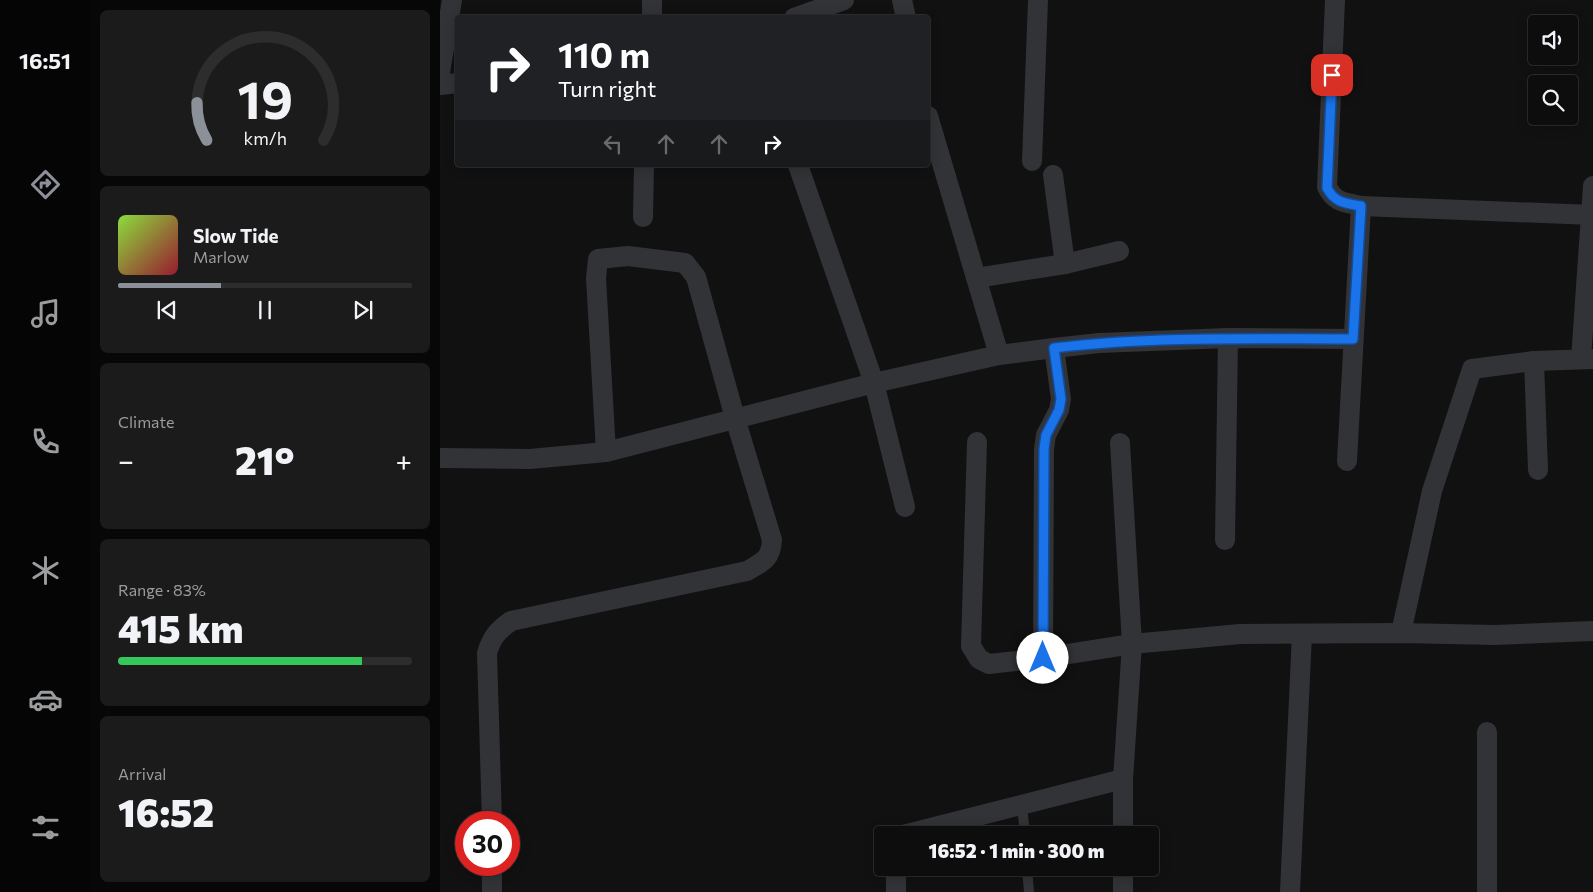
<!DOCTYPE html>
<meta charset="utf-8">
<style>
:root{--surface:#0d0d0e;--page:#1b1b1c;--text:#f1f3f6;--muted:#9a9c9e;--line:#2d2d2e;--accent:#8c9099}
body{margin:0;font-family:Commissioner,sans-serif;background:var(--page);color:var(--text);height:100vh;display:flex;flex-direction:column;font-size:19px;white-space:nowrap}
*{box-sizing:border-box;margin:0}
p{font-size:16px;color:var(--muted)}
.icon{flex:none;width:28px;height:28px;fill:none;stroke:currentColor;stroke-width:2;stroke-linecap:round;stroke-linejoin:round}
.map{position:relative;flex:1;overflow:hidden}
.drawer{display:flex;flex-direction:column;gap:10px;padding:10px;background:#070708;width:350px}
.drawer>*{flex:none}
.banner{position:absolute;left:15px;top:15px;width:475px;height:152px;border-radius:5px;box-shadow:0 2px 12px #0003,0 0 0 1px var(--line);background:#202124;color:#fff;overflow:hidden}
.tools{position:absolute;left:1088px;top:15px;display:grid;gap:10px}
.tools a{display:grid;place-items:center;width:50px;height:50px;border-radius:5px;background:var(--surface);box-shadow:0 2px 12px #0003,0 0 0 1px var(--line);font-size:25px}
.speed{position:absolute;left:15px;top:811px;display:flex;gap:10px;font-size:25px;font-weight:700;text-align:center}
.speed>*{display:grid;place-content:center;width:65px;height:65px;border-radius:50%;background:var(--surface);box-shadow:0 2px 12px #0003,0 0 0 1px var(--line);line-height:1}
.speed .limit{border:8px solid #d22;background:#fff;color:#111}
.pin{position:absolute;display:grid;place-items:center;width:42px;height:42px;color:#fff;margin:-21px;border-radius:10px;box-shadow:0 2px 8px #0006}
.me{position:absolute;width:55px;margin:-28px;rotate:0deg;stroke-linejoin:round;filter:drop-shadow(0 0 4px #0008)}
.turn{display:flex;align-items:center;gap:18px;height:105px;padding:0 20px;font-size:22px}
.turn .icon{width:65px;height:65px;stroke-width:2.5}
.turn b{display:block;font-size:35px;line-height:42px}
.lanes{display:flex;align-items:center;height:48px;padding:0 20px;background:#0003;justify-content:center;gap:25px;direction:ltr}
.lanes .off{opacity:.35}
.big{font-size:38px;font-weight:800;line-height:1.1}
.drawer .widget{flex:1;display:flex;flex-direction:column;justify-content:center;gap:8px;min-width:0;padding:0 18px;border-radius:8px;background:var(--page)}
.drawer .dial{align-items:center;gap:0}
.dial svg{height:130px;overflow:visible;fill:none;stroke:var(--line);stroke-width:7;stroke-linecap:round;text-anchor:middle}
.dial text{fill:var(--text);stroke:none}
.song{display:flex;align-items:center;gap:15px}
.cover{width:60px;height:60px;border-radius:8px;background:linear-gradient(135deg,hsl(90 70% 55%),hsl(350 70% 35%))}
.played{height:5px;border-radius:2px;background:linear-gradient(90deg,var(--accent) 35%,var(--line) 35%)}
.keys{display:flex;justify-content:space-around;direction:ltr}
.heat{display:flex;justify-content:space-between;align-items:center;font-size:28px;direction:ltr}
.charge{height:8px;border-radius:4px;background:linear-gradient(90deg,#34c759 83%,var(--line) 0)}
.trip{position:absolute;left:434px;top:826px;width:285px;height:50px;border-radius:5px;background:var(--surface);box-shadow:0 2px 12px #0003,0 0 0 1px var(--line);font-weight:800;line-height:50px;text-align:center}
main{display:flex;flex:1;min-height:0}
.dock{display:flex;flex-direction:column;width:90px;justify-content:space-around;align-items:center;background:#050506;color:var(--muted)}
.dock .icon{width:35px;height:35px}
.dock .selected{color:var(--accent)}
.dock b{font-size:22px;color:var(--text)}
.map>svg:first-child{display:block}
</style>
<main>
<nav class="dock">
<b>16:51</b>
<svg class="icon selected" aria-label="directions" viewBox="0 0 24 24"><path d="M12 3l9 9-9 9-9-9zM9 14v-3h6M13 9l2 2-2 2"/></svg>
<svg class="icon" aria-label="music" viewBox="0 0 24 24"><path d="M9 18V5l10-2v13"/><circle cx="6" cy="18" r="3"/><circle cx="16" cy="16" r="3"/></svg>
<svg class="icon" aria-label="phone" viewBox="0 0 24 24"><path d="M5 4h4l2 5-3 2q2 4 5 5l2-3 5 2v4C11 20 4 13 5 4z"/></svg>
<svg class="icon" aria-label="climate" viewBox="0 0 24 24"><path d="M12 3v18M4 7l16 10M4 17L20 7"/></svg>
<svg class="icon" aria-label="car" viewBox="0 0 24 24"><path d="M5 17H2v-5l4-1 3-4h7l3 4 3 1v5h-3M9 17h6M6 11h13"/><circle cx="7" cy="17" r="2"/><circle cx="17" cy="17" r="2"/></svg>
<svg class="icon" aria-label="filters" viewBox="0 0 24 24"><path d="M4 7h16M4 17h16"/><circle cx="9" cy="7" r="2"/><circle cx="15" cy="17" r="2"/></svg>
</nav>
<section class="drawer">
<div class="widget dial"><svg viewBox="0 0 100 80">
<path d="M14 69A42 42 0 1 1 86 69"/>
<path d="M14 69A42 42 0 0 1 8 46" stroke="#8c9099"/>
<text x="50" y="56" font-size="32" font-weight="700">19</text>
<text x="50" y="72" font-size="11">km/h</text>
</svg></div>
<div class="widget">
<div class="song"><i class="cover"></i><div><b>Slow Tide</b><p>Marlow</p></div></div>
<div class="played"></div>
<div class="keys"><svg class="icon" aria-label="previous" viewBox="0 0 24 24"><path d="M18 5L8 12l10 7zM5 5v14"/></svg><svg class="icon" aria-label="pause" viewBox="0 0 24 24"><path d="M8 5v14M16 5v14"/></svg><svg class="icon" aria-label="next" viewBox="0 0 24 24"><path d="M6 5l10 7-10 7zM19 5v14"/></svg></div>
</div>
<div class="widget"><p>Climate</p>
<div class="heat"><a>−</a><b class="big">21°</b><a>+</a></div>
</div>
<div class="widget"><p>Range · 83%</p><b class="big">415 km</b><div class="charge"></div></div>
<div class="widget"><p>Arrival</p><b class="big">16:52</b></div>
</section>
<div class="map">
<svg width="1153" height="892" viewBox="0 0 1153 892">
<rect width="100%" height="100%" fill="#111112"/>
<g fill="none" stroke-linecap="round" stroke-linejoin="round">
<!-- lane -->
<g stroke="#323337" stroke-width="10">
<polyline points="582,805 585,835"/>
<polyline points="587,868 589,892"/>
</g>
<!-- street -->
<g stroke="#323337" stroke-width="20">
<polyline points="212,0 212,18"/>
<polyline points="462,0 466,18"/>
<path d="M 895,0 L 887,187 C 895,203 905,202 921,206"/>
<polyline points="354,18 404,0"/>
<polyline points="0,72 12,0"/>
<polyline points="0,85 18,83"/>
<polyline points="488,116 559,355"/>
<polyline points="592,161 598,0"/>
<polyline points="358,165 434,383 465,507"/>
<polyline points="613,175 625,264"/>
<polyline points="203,217 204,165"/>
<polyline points="536,278 625,264 679,251"/>
<polyline points="1141,359 1153,186"/>
<polyline points="537,442 531,646 539,659 549,664 603,658 692,644 800,634 961,633 1055,635 1153,631"/>
<polyline points="680,443 692,644 683,779 683,835"/>
<polyline points="0,458 90,459 166,452 434,383 559,355 614,348 659,343 788,338 913,339"/>
<polyline points="907,461 921,206 1153,215"/>
<polyline points="1098,470 1094,361 1153,359"/>
<polyline points="785,540 788,338"/>
<polyline points="961,633 992,491 1032,369 1094,361"/>
<polyline points="603,658 604,449 606,435 619,410 621,399 614,348"/>
<polyline points="1047,732 1047,892"/>
<path d="M 52,822 L 47,653 C 52,637 57,631 71,621 L 307,571 C 323,562 331,559 332,540 L 295,418 L 256,277 L 245,263 L 188,256 L 158,259 L 156,278 L 166,452"/>
<polyline points="463,835 683,779"/>
<polyline points="52,865 52,892"/>
<polyline points="456,892 456,868"/>
<polyline points="683,892 683,868"/>
<polyline points="850,892 862,634"/>
</g>
</g>
<g fill="none" stroke-linecap="round" stroke-linejoin="round">
<!-- route casing -->
<g stroke="#114b97" stroke-width="12">
<path id="route" d="M 603,658 L 604,449 L 606,435 L 619,410 L 621,399 L 614,348 C 713,336 813,339 913,339 L 921,206 C 905,203 895,203 887,188 L 892,75"/>
</g>
<!-- route -->
<use href="#route" stroke="#1a73e8" stroke-width="9"/>
</g>
</svg>
<div class="tools">
<a><svg class="icon" aria-label="sound" viewBox="0 0 24 24"><path d="M4 9h4l5-4v14l-5-4H4zM17 9q2 3 0 6"/></svg></a>
<a><svg class="icon" aria-label="search" viewBox="0 0 24 24"><circle cx="10" cy="10" r="6"/><path d="M15 15l6 6"/></svg></a>
</div>
<div class="speed"><div class="limit">30</div></div>
<div class="pin" style="left:892px;top:75px;background:#d93025"><svg class="icon" aria-label="arrive" viewBox="0 0 24 24"><path d="M6 21V4h12l-3 4 3 4H6"/></svg></div>
<svg class="me" style="left:603px;top:658px" viewBox="-20 -20 40 40"><circle r="19" fill="#fff"/><path d="M0-13L10 11 0 6-10 11z" fill="#1a73e8"/></svg>
<div class="trip">16:52 · 1 min · 300 m</div>
<div class="banner">
<div class="turn"><svg class="icon" aria-label="right" viewBox="0 0 24 24"><path d="M7 20v-9h11M14 6l5 5-5 5"/></svg><div><b>110 m</b>Turn right</div></div>
<div class="lanes"><svg class="icon off" aria-label="left" viewBox="0 0 24 24"><path d="M17 20v-9H6M10 6l-5 5 5 5"/></svg><svg class="icon off" aria-label="ahead" viewBox="0 0 24 24"><path d="M12 20V5M6 11l6-6 6 6"/></svg><svg class="icon off" aria-label="ahead" viewBox="0 0 24 24"><path d="M12 20V5M6 11l6-6 6 6"/></svg><svg class="icon" aria-label="right" viewBox="0 0 24 24"><path d="M7 20v-9h11M14 6l5 5-5 5"/></svg></div>
</div>
</div>
</main>
